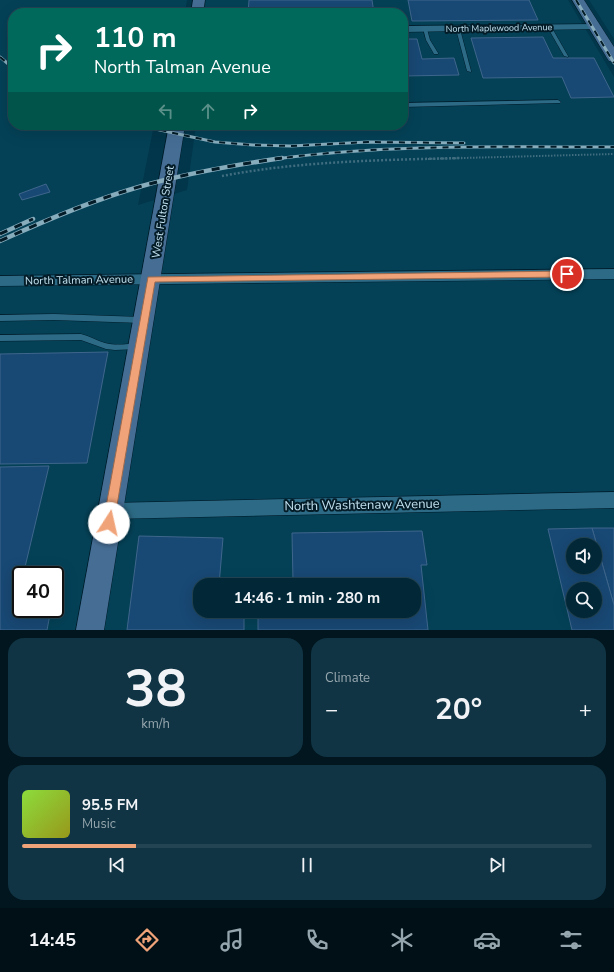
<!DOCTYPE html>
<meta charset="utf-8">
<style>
:root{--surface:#022838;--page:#103443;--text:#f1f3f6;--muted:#96a6ae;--line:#234453;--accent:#f0a378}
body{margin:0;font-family:"Nunito Sans",sans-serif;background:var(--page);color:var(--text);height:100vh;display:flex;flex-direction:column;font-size:15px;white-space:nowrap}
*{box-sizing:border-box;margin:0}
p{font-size:13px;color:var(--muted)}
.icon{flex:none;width:22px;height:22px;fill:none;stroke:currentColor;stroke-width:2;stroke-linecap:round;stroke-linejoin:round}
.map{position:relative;height:630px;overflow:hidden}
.panel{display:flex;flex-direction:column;gap:8px;padding:8px;background:#01161f;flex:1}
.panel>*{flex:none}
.guide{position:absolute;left:8px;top:8px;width:400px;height:122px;border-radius:16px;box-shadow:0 4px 16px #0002,0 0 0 1px var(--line);background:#00695c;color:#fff;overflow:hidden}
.fabs{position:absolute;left:566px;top:538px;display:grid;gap:8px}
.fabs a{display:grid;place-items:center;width:36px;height:36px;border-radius:50%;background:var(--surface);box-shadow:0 4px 16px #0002,0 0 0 1px var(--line);font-size:20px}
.speed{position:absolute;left:12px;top:566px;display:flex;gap:8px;font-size:20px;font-weight:700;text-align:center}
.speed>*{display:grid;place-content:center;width:52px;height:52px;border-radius:50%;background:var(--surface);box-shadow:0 4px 16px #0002,0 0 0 1px var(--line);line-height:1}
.speed .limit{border:2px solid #111;border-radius:6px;background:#fff;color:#111}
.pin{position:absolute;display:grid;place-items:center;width:34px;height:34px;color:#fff;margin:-17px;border:2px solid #fff;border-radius:50%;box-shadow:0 1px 4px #0007}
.me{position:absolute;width:44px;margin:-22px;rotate:10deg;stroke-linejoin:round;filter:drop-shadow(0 0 3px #0008)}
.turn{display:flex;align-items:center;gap:14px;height:84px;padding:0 20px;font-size:18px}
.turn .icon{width:52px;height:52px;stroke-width:2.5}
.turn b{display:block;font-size:28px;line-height:34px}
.lanes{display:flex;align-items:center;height:38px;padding:0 20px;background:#0003;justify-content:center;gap:20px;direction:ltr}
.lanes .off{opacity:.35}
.big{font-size:30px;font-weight:700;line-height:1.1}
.panel .card{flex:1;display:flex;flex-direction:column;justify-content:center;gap:6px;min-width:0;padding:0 14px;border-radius:16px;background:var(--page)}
.panel .dial{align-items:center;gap:0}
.dial b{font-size:52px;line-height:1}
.song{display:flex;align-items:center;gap:12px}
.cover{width:48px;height:48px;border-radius:6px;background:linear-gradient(135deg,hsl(90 70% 55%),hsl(60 70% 35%))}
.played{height:4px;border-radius:2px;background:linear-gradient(90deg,var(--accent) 20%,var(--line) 20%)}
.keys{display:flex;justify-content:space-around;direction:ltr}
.heat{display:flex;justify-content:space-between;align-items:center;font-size:22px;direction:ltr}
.panel .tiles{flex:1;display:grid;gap:8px;grid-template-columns:1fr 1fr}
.card:last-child{grid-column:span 2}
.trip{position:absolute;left:193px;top:578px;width:228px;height:40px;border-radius:16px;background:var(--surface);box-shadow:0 4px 16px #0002,0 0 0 1px var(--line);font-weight:700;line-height:40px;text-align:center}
.tab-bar{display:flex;height:64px;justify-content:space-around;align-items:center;background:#011016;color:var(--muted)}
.tab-bar .icon{width:28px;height:28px}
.tab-bar .active{color:var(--accent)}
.tab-bar b{font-size:18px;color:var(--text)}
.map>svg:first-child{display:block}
</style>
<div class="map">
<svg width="614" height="630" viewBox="0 0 614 630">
<rect width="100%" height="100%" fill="#02364a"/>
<!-- built -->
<g fill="#044157" fill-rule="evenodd">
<path d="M 0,0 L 187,0 L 185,13 L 13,13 L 13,125 L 154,125 L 138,205 L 187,190 L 196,125 L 403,125 L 403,13 L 204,13 L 206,0 L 568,0 L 614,77 L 614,630 L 0,630 ZM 573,545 L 595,545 L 595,567 L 573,567 ZM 21,575 L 55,575 L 55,609 L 21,609 ZM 200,585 L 414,585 L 414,611 L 200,611 ZM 573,589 L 595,589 L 595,611 L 573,611 Z"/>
<polygon points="589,0 614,0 614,39"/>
</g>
<!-- building -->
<g fill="#184874" stroke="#3f668c" fill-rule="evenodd">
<polygon points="249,0 372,0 374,13 248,13"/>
<polygon points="408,0 529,0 538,20 412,21"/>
<polygon points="543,37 553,58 594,58 614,97 571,98 562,77 483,78 471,38"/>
<polygon points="403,39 417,39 422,59 454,58 459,75 403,76"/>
<polygon points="46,184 50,192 22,200 19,194"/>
<polygon points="108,352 87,463 0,464 0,354"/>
<polygon points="49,466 25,567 60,567 55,592 55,575 21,575 21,609 51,609 47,630 0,630 0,467"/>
<polygon points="592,528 614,528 614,605"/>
<path d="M 592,528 L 614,605 L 614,630 L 572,630 L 548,529 ZM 573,545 L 595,545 L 595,567 L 573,567 ZM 573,589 L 595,589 L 595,611 L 573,611 Z"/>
<polygon points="422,531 427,565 421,565 428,630 258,630 258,611 414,611 414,585 259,585 259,581 293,581 292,533"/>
<polygon points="139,536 223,538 219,585 200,585 200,611 244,611 244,630 127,630"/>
</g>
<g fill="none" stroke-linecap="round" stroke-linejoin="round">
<!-- lane casing -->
<g stroke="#001c2a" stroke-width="1">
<g id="lane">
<polygon points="548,27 552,28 568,56 568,57 564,56 548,28"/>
<polygon points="423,28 427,29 430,40 438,53 438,54 434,54 426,40"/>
<polygon points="456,28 460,29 471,71 471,72 467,71 456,29"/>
<polygon points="558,100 561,102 560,103 403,107 403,103"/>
<polygon points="54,314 142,317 146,320 142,323 54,320 0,321 0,315"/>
<path d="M 81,334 C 90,336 97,341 105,343 C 116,346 127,344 138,343 L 141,344 L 142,346 L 141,348 L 138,349 L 115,350 L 106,349 L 81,340 L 0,341 L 0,335 Z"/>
</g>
</g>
<!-- street casing -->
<g stroke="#001c2a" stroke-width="1">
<g id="street">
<polygon points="595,24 598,25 600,27 598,29 403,32 403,26"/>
<polygon points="614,269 614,279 0,286 0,276"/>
<polygon points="614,492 614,508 111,519 105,516 102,511 105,506 111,503"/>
</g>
</g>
<!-- secondary casing -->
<g stroke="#001c2a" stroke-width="1">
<g id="secondary">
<polygon points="193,0 205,0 203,13 191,13"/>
<polygon points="572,0 584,0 614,47 614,62 609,61 607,58"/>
<polygon points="169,125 185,125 104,630 76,630"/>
</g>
</g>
<!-- path-far1 -->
<polyline stroke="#406d7f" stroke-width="2" stroke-dasharray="1.5 1.5" stroke-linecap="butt" points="425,159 614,154"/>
<!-- path -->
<path stroke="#406d7f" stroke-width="2.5" stroke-dasharray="2 2" stroke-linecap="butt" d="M 222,176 C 301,161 382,160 462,158"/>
<!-- lane -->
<use href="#lane" fill="#2c6a85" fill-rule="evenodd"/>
<!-- street -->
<use href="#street" fill="#2c6a85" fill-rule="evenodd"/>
<!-- secondary -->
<use href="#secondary" fill="#466e95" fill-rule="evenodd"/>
<!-- rail-far1 casing -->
<g stroke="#87acbc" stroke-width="3">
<g id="rail-far1">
<polyline points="576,0 614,63"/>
<polyline points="0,57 13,68"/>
<polyline points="137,125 215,142 253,145 291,146 368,142 464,143"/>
<path d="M 275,159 C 387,144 501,147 614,147"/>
</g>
</g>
<!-- rail casing -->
<g stroke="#87acbc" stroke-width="4.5">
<g id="rail">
<polyline points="0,234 33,219"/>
<path d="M 0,241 C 46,220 93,200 142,186 C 188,173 235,165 282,158"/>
</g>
</g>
<!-- rail-far1 -->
<use href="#rail-far1" stroke="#031c27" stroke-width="2" stroke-dasharray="6" stroke-linecap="butt"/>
<!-- rail -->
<use href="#rail" stroke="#031c27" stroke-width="3" stroke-dasharray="8" stroke-linecap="butt"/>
</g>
<!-- route -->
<polygon fill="#f0a378" stroke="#9c6a4e" points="567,271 571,274 567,277 155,282 114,523 113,526 109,528 105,526 103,523 148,277"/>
<g text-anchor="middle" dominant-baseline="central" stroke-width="4" stroke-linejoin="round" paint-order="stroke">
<!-- far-street labels -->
<g font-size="9" fill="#c3e1f0" stroke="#031c27">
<text transform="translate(499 28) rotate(-1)">North Maplewood Avenue</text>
</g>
<!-- street labels -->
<g font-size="11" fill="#c3e1f0" stroke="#031c27">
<text transform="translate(163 212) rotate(-81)">West Fulton Street</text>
<text transform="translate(79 280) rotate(-1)">North Talman Avenue</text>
</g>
<!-- near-street labels -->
<g font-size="13" fill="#c3e1f0" stroke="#031c27">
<text transform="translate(362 505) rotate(-1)">North Washtenaw Avenue</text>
</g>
</g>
</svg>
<div class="fabs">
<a><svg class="icon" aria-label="sound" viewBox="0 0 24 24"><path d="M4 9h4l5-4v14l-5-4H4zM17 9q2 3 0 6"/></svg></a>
<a><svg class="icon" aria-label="search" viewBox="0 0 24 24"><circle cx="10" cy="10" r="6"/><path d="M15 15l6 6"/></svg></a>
</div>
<div class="speed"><div class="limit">40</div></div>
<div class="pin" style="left:567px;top:274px;background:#d93025"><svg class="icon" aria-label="arrive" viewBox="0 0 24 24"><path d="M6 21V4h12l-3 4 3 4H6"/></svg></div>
<svg class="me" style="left:109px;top:523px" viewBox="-20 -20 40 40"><circle r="19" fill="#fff"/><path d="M0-13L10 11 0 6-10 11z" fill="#f0a378"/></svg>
<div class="trip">14:46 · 1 min · 280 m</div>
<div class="guide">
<div class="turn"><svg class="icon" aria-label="right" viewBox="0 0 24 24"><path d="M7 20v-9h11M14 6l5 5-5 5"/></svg><div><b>110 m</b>North Talman Avenue</div></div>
<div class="lanes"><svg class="icon off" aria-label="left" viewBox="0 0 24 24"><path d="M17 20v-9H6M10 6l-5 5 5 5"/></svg><svg class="icon off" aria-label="ahead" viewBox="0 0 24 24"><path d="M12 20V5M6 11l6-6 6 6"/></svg><svg class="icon" aria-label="right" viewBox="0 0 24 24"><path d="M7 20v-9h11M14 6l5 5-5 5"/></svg></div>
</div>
</div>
<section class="panel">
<div class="tiles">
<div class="card dial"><b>38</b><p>km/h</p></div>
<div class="card"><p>Climate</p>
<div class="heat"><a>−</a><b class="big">20°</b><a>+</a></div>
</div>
<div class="card">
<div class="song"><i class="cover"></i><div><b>95.5 FM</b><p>Music</p></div></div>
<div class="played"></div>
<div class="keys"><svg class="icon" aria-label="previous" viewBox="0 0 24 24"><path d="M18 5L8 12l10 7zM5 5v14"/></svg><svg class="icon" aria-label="pause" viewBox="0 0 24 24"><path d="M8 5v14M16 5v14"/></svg><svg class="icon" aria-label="next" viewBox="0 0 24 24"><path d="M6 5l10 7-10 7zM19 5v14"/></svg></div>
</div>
</div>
</section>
<nav class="tab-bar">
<b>14:45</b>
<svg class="icon active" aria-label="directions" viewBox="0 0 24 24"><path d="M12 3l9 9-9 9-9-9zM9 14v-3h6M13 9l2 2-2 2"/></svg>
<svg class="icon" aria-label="music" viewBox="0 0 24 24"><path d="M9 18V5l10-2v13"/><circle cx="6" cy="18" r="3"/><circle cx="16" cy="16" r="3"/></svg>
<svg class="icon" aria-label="phone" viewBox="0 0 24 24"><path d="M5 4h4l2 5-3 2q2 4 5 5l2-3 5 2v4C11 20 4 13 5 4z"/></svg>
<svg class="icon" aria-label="climate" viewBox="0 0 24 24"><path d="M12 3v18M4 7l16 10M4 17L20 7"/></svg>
<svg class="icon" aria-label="car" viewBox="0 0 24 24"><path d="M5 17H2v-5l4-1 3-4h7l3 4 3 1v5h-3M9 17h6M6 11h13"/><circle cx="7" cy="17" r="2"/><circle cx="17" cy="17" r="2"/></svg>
<svg class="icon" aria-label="filters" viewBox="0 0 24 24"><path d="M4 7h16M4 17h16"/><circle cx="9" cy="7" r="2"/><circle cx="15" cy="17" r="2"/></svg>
</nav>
